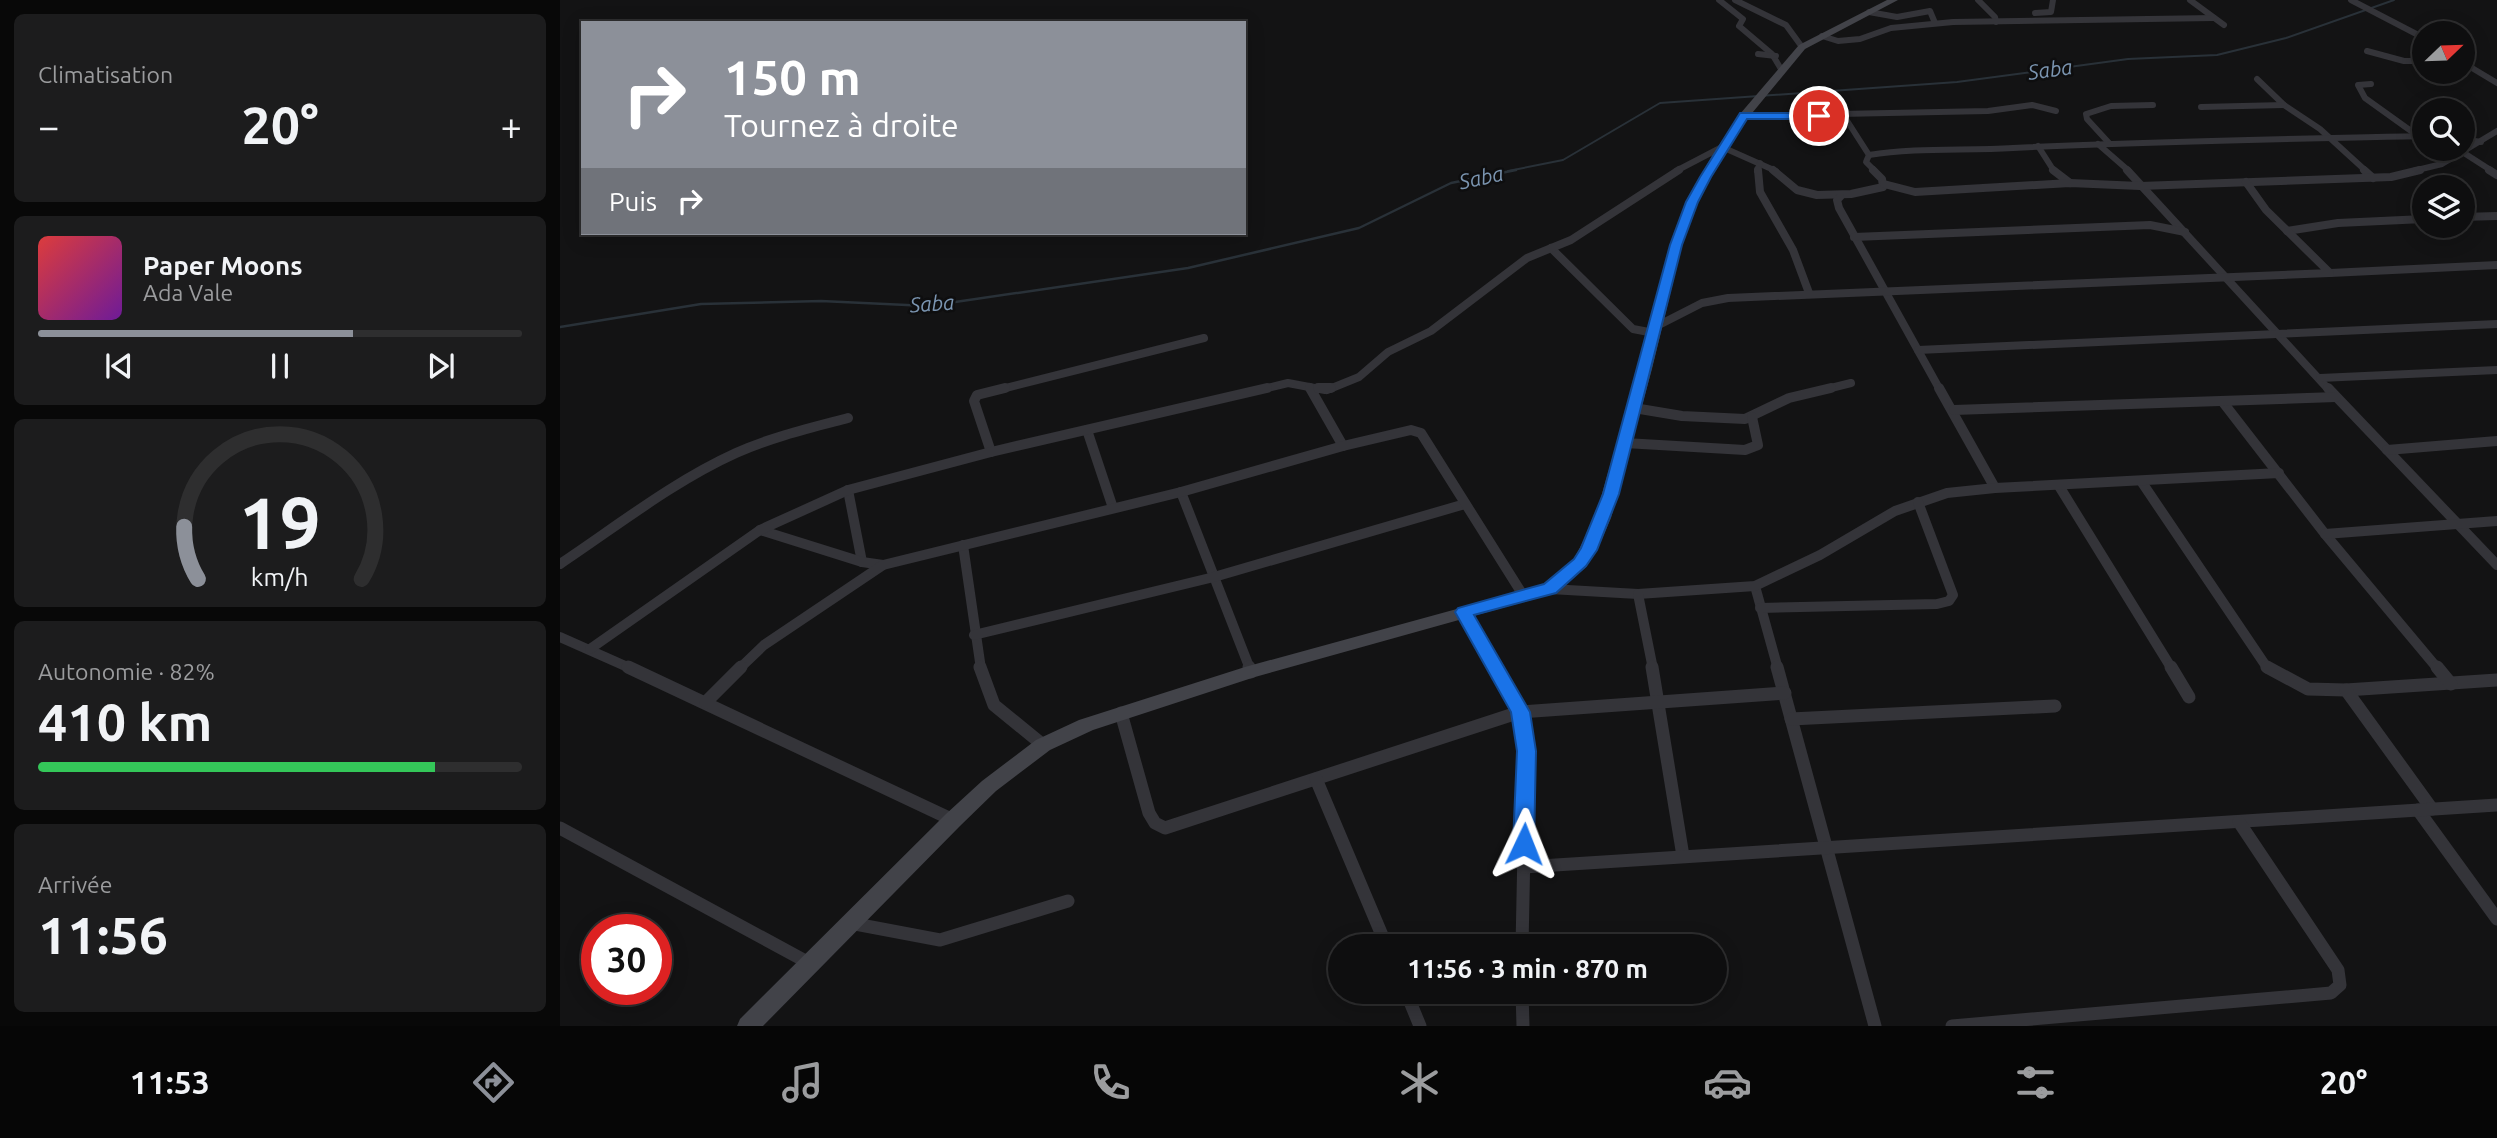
<!DOCTYPE html>
<html lang="fr">
<meta charset="utf-8">
<style>
:root{--surface:#0e0e0f;--page:#1c1c1d;--text:#f1f3f6;--muted:#9b9c9e;--line:#2e2e2f;--accent:#8c9099}
body{margin:0;font-family:Ubuntu,sans-serif;background:var(--page);color:var(--text);height:100vh;display:flex;flex-direction:column;font-size:26px;white-space:nowrap}
*{box-sizing:border-box;margin:0}
p{font-size:23px;color:var(--muted)}
.icon{flex:none;width:38px;height:38px;fill:none;stroke:currentColor;stroke-width:2;stroke-linecap:round;stroke-linejoin:round}
.map{position:relative;flex:1;overflow:hidden}
.drawer{display:flex;flex-direction:column;gap:14px;padding:14px;background:#080808;width:560px}
.drawer>*{flex:none}
.top-card{position:absolute;left:21px;top:21px;width:665px;height:214px;border-radius:0px;box-shadow:0 4px 18px #0003,0 0 0 2px var(--line);background:#8c9099;color:#fff;overflow:hidden}
.needle{width:46px;rotate:67deg}
.tools{position:absolute;left:1852px;top:21px;display:grid;gap:14px}
.tools a{display:grid;place-items:center;width:63px;height:63px;border-radius:50%;background:var(--surface);box-shadow:0 4px 18px #0003,0 0 0 2px var(--line);font-size:35px}
.speed{position:absolute;left:21px;top:914px;display:flex;gap:14px;font-size:35px;font-weight:700;text-align:center}
.speed>*{display:grid;place-content:center;width:91px;height:91px;border-radius:50%;background:var(--surface);box-shadow:0 4px 18px #0003,0 0 0 2px var(--line);line-height:1}
.speed .limit{border:10px solid #d22;background:#fff;color:#111}
.pin{position:absolute;display:grid;place-items:center;width:60px;height:60px;color:#fff;margin:-30px;border:4px solid #fff;border-radius:50%;box-shadow:0 2px 7px #0007}
.me{position:absolute;width:77px;margin:-38px;rotate:2deg;stroke-linejoin:round;filter:drop-shadow(0 0 5px #0008)}
.turn{display:flex;align-items:center;gap:24px;height:147px;padding:0 28px;font-size:32px}
.turn .icon{width:91px;height:91px;stroke-width:2.5}
.turn b{display:block;font-size:49px;line-height:60px}
.then{display:flex;align-items:center;height:66px;padding:0 28px;background:#0003;gap:14px;font-size:26px}
.big{font-size:52px;font-weight:700;line-height:1.1}
.drawer .card{flex:1;display:flex;flex-direction:column;justify-content:center;gap:10px;min-width:0;padding:0 24px;border-radius:10px;background:var(--page)}
.drawer .dial{align-items:center;gap:0}
.dial svg{height:182px;overflow:visible;fill:none;stroke:var(--line);stroke-width:7;stroke-linecap:round;text-anchor:middle}
.dial text{fill:var(--text);stroke:none}
.song{display:flex;align-items:center;gap:21px}
.cover{width:84px;height:84px;border-radius:10px;background:linear-gradient(135deg,hsl(0 70% 55%),hsl(280 70% 35%))}
.played{height:7px;border-radius:4px;background:linear-gradient(90deg,var(--accent) 65%,var(--line) 65%)}
.keys{display:flex;justify-content:space-around;direction:ltr}
.heat{display:flex;justify-content:space-between;align-items:center;font-size:38px;direction:ltr}
.charge{height:10px;border-radius:5px;background:linear-gradient(90deg,#34c759 82%,var(--line) 0)}
.trip{position:absolute;left:768px;top:934px;width:399px;height:70px;border-radius:35px;background:var(--surface);box-shadow:0 4px 18px #0003,0 0 0 2px var(--line);font-weight:700;line-height:70px;text-align:center}
.tab-bar{display:flex;height:112px;justify-content:space-around;align-items:center;background:#060606;color:var(--muted)}
.tab-bar .icon{width:49px;height:49px}
.tab-bar .current{color:var(--accent)}
.tab-bar b{font-size:32px;color:var(--text)}
main{display:flex;flex:1;min-height:0}
.map>svg:first-child{display:block}
</style>
<main>
<section class="drawer">
<div class="card"><p>Climatisation</p>
<div class="heat"><a>−</a><b class="big">20°</b><a>+</a></div>
</div>
<div class="card">
<div class="song"><i class="cover"></i><div><b>Paper Moons</b><p>Ada Vale</p></div></div>
<div class="played"></div>
<div class="keys"><svg class="icon" aria-label="previous" viewBox="0 0 24 24"><path d="M18 5L8 12l10 7zM5 5v14"/></svg><svg class="icon" aria-label="pause" viewBox="0 0 24 24"><path d="M8 5v14M16 5v14"/></svg><svg class="icon" aria-label="next" viewBox="0 0 24 24"><path d="M6 5l10 7-10 7zM19 5v14"/></svg></div>
</div>
<div class="card dial"><svg viewBox="0 0 100 80">
<path d="M14 69A42 42 0 1 1 86 69"/>
<path d="M14 69A42 42 0 0 1 8 46" stroke="#8c9099"/>
<text x="50" y="56" font-size="32" font-weight="700">19</text>
<text x="50" y="72" font-size="11">km/h</text>
</svg></div>
<div class="card"><p>Autonomie · 82%</p><b class="big">410 km</b><div class="charge"></div></div>
<div class="card"><p>Arrivée</p><b class="big">11:56</b></div>
</section>
<div class="map">
<svg width="1937" height="1026" viewBox="0 0 1937 1026">
<rect width="100%" height="100%" fill="#131314"/>
<g fill="none" stroke-linecap="round" stroke-linejoin="round">
<!-- stream-far1 -->
<polyline stroke="#293138" stroke-width="2" points="948,171 1003,160 1100,103 1397,82 1568,59 1657,55 1726,38 1834,0"/>
<!-- stream -->
<polyline stroke="#293138" stroke-width="2.5" points="0,327 141,304 261,301 368,306 628,268 799,228 891,183 956,170"/>
<!-- street-far3 -->
<g stroke="#343439" stroke-width="6">
<polyline points="1159,0 1183,19 1179,26 1212,54 1221,69"/>
<polyline points="1175,0 1226,25 1242,47"/>
<polyline points="1418,0 1435,17 1436,22"/>
<polyline points="1630,0 1664,25"/>
<polyline points="1791,0 1864,38"/>
<polyline points="1309,12 1337,17 1370,11 1375,23"/>
<polyline points="1475,13 1491,12 1493,0"/>
<polyline points="1262,36 1278,41 1300,39 1331,28 1393,22 1654,18"/>
<polyline points="1807,51 1844,61 1864,61"/>
<polyline points="1198,54 1216,56"/>
<polyline points="1902,62 1937,83"/>
<polyline points="1697,79 1724,105 1760,129 1806,171"/>
<polyline points="1811,84 1798,85 1805,98 1858,136"/>
<polyline points="1641,107 1724,105"/>
<polyline points="1184,116 1428,111 1472,105 1496,111"/>
<polyline points="1284,116 1309,155 1306,162 1315,171"/>
<polyline points="1902,139 1921,142"/>
<polyline points="1549,143 1527,119 1526,114 1551,106 1593,105"/>
<polyline points="1538,144 1569,171"/>
<polyline points="1478,146 1494,171"/>
<polyline points="1904,153 1932,171"/>
<path d="M 1309,155 C 1357,147 1404,151 1453,148 C 1590,141 1727,139 1864,136"/>
<polyline points="1116,171 1162,147 1216,171"/>
<polyline points="1197,171 1200,163"/>
<polyline points="1853,171 1882,164 1937,131"/>
</g>
<!-- street-far2 -->
<g stroke="#343439" stroke-width="8">
<polyline points="1198,170 1200,192 1233,250 1249,293"/>
<polyline points="1213,170 1237,190 1257,195 1291,194 1323,187 1322,179 1313,170"/>
<polyline points="1493,170 1510,183"/>
<polyline points="1567,170 1769,390"/>
<polyline points="1804,170 1813,178"/>
<polyline points="1929,170 1937,175"/>
<polyline points="1324,184 1355,192 1510,183 1580,186 1831,177 1860,170"/>
<polyline points="1280,197 1277,200 1279,208 1380,390"/>
<polyline points="1902,217 1937,216"/>
<polyline points="1727,231 1778,223 1864,219"/>
<polyline points="1294,237 1590,225 1625,232"/>
<polyline points="991,248 1073,329 1094,333"/>
<polyline points="1770,273 1937,265"/>
<polyline points="1095,327 1142,303 1168,298 1770,273 1706,210 1686,182"/>
<polyline points="1358,350 1937,324"/>
<polyline points="1760,378 1937,370"/>
<polyline points="749,387 751,390"/>
<polyline points="438,390 644,338"/>
<polyline points="699,390 728,383 765,390"/>
<polyline points="767,390 799,377 828,352 871,331 967,258 1011,240 1119,170"/>
<polyline points="1263,390 1291,383"/>
</g>
<!-- street-far1 -->
<g stroke="#343439" stroke-width="10">
<polyline points="750,388 783,446"/>
<polyline points="758,388 771,388"/>
<polyline points="1379,388 1435,488"/>
<polyline points="1768,388 1937,565"/>
<polyline points="1662,401 1765,534 1878,669"/>
<polyline points="1074,408 1122,416 1185,419 1229,398 1271,388"/>
<polyline points="1394,410 1776,397"/>
<polyline points="527,430 553,508"/>
<polyline points="1065,443 1185,450 1198,445 1192,417"/>
<polyline points="1827,450 1937,441"/>
<polyline points="431,452 414,401 417,395 445,388"/>
<polyline points="1581,481 1708,669"/>
<polyline points="1499,486 1612,669"/>
<polyline points="288,490 302,562"/>
<polyline points="621,492 690,669"/>
<polyline points="200,530 302,562 323,565"/>
<polyline points="1765,534 1937,521"/>
<polyline points="403,545 421,669"/>
<path d="M 0,564 C 57,526 114,481 176,453 C 212,437 250,428 288,418"/>
<polyline points="1195,586 1218,669"/>
<polyline points="990,589 1078,594 1195,586 1260,555 1335,511 1387,493 1435,488 1719,473"/>
<polyline points="1078,594 1093,669"/>
<polyline points="1200,608 1377,604 1389,601 1393,595 1358,502"/>
<polyline points="904,612 936,669"/>
<polyline points="414,635 654,577 905,504"/>
<polyline points="0,637 72,669"/>
<polyline points="30,649 200,530 288,490 431,452 707,388"/>
<polyline points="179,669 204,645 323,565 621,492 783,446 851,430 861,433 963,595"/>
</g>
<!-- street -->
<g stroke="#343439" stroke-width="13">
<polyline points="68,667 393,820"/>
<polyline points="420,667 434,705 483,745"/>
<polyline points="689,667 691,672"/>
<polyline points="935,667 960,712 966,751 962,947"/>
<polyline points="1092,667 1123,856"/>
<polyline points="1217,667 1315,1026"/>
<polyline points="1611,667 1629,697"/>
<polyline points="1707,667 1748,689 1786,690 1937,680"/>
<polyline points="1877,667 1891,684"/>
<polyline points="1786,690 1872,809"/>
<polyline points="146,702 181,667"/>
<polyline points="561,713 589,813 595,823 605,828 960,712 1225,693"/>
<polyline points="1231,719 1495,706"/>
<polyline points="756,779 827,947"/>
<polyline points="1858,810 1937,919"/>
<polyline points="0,828 249,963"/>
<polyline points="963,867 1937,805"/>
<polyline points="290,923 380,940 508,901"/>
<polyline points="846,992 860,1026"/>
<polyline points="962,992 963,1026"/>
<polyline points="1392,1026 1771,993 1780,985 1778,970 1679,822"/>
</g>
<!-- secondary -->
<polygon fill="#424349" fill-rule="evenodd" points="1327,0 1338,0 1245,49 1188,118 1162,156 1138,202 1122,245 1092,369 1051,518 1037,550 1026,567 996,593 695,677 533,730 490,750 436,791 400,826 203,1026 177,1026 180,1019 386,814 422,781 476,740 519,720 685,667 984,585 1014,559 1035,518 1078,369 1110,245 1126,202 1152,156 1180,114 1239,45"/>
</g>
<!-- route -->
<polygon fill="#1a73e8" stroke="#114b97" stroke-width="2" points="1180,113 1259,113 1264,116 1259,119 1187,119 1151,177 1138,202 1122,245 1059,494 1037,550 1026,566 996,593 914,615 970,712 976,751 974,844 971,850 964,853 956,850 953,844 957,751 951,712 895,612 898,608 984,584 1014,559 1021,548 1043,494 1110,245 1126,202 1140,177"/>
<g text-anchor="middle" dominant-baseline="central" stroke-width="5" stroke-linejoin="round" paint-order="stroke">
<!-- far-water labels -->
<g font-size="21" font-style="italic" fill="#7b95b1" stroke="#0e0e0f">
<text transform="translate(1490 69) rotate(-8)">Saba</text>
<text transform="translate(921 177) rotate(-12)">Saba</text>
<text transform="translate(372 303) rotate(-4)">Saba</text>
</g>
</g>
</svg>
<div class="tools">
<a><svg class="needle" viewBox="-14 -14 28 28"><path d="M0-13l5 13h-10z" fill="#e53935"/><path d="M0 13l5-13h-10z" fill="#9b9c9e"/></svg></a>
<a><svg class="icon" aria-label="search" viewBox="0 0 24 24"><circle cx="10" cy="10" r="6"/><path d="M15 15l6 6"/></svg></a>
<a><svg class="icon" aria-label="layers" viewBox="0 0 24 24"><path d="M12 4l9 5-9 5-9-5zM3 14l9 5 9-5"/></svg></a>
</div>
<div class="speed"><div class="limit">30</div></div>
<div class="pin" style="left:1259px;top:116px;background:#d93025"><svg class="icon" aria-label="arrive" viewBox="0 0 24 24"><path d="M6 21V4h12l-3 4 3 4H6"/></svg></div>
<svg class="me" style="left:964px;top:844px" viewBox="-20 -20 40 40"><path d="M0-17L14 15 0 8-14 15z" fill="#1a73e8" stroke="#fff" stroke-width="4"/></svg>
<div class="trip">11:56 · 3 min · 870 m</div>
<div class="top-card">
<div class="turn"><svg class="icon" aria-label="right" viewBox="0 0 24 24"><path d="M7 20v-9h11M14 6l5 5-5 5"/></svg><div><b>150 m</b>Tournez à droite</div></div>
<div class="then">Puis<svg class="icon" aria-label="right" viewBox="0 0 24 24"><path d="M7 20v-9h11M14 6l5 5-5 5"/></svg></div>
</div>
</div>
</main>
<nav class="tab-bar">
<b>11:53</b>
<svg class="icon current" aria-label="directions" viewBox="0 0 24 24"><path d="M12 3l9 9-9 9-9-9zM9 14v-3h6M13 9l2 2-2 2"/></svg>
<svg class="icon" aria-label="music" viewBox="0 0 24 24"><path d="M9 18V5l10-2v13"/><circle cx="6" cy="18" r="3"/><circle cx="16" cy="16" r="3"/></svg>
<svg class="icon" aria-label="phone" viewBox="0 0 24 24"><path d="M5 4h4l2 5-3 2q2 4 5 5l2-3 5 2v4C11 20 4 13 5 4z"/></svg>
<svg class="icon" aria-label="climate" viewBox="0 0 24 24"><path d="M12 3v18M4 7l16 10M4 17L20 7"/></svg>
<svg class="icon" aria-label="car" viewBox="0 0 24 24"><path d="M5 17H2v-5l4-1 3-4h7l3 4 3 1v5h-3M9 17h6M6 11h13"/><circle cx="7" cy="17" r="2"/><circle cx="17" cy="17" r="2"/></svg>
<svg class="icon" aria-label="filters" viewBox="0 0 24 24"><path d="M4 7h16M4 17h16"/><circle cx="9" cy="7" r="2"/><circle cx="15" cy="17" r="2"/></svg>
<b>20°</b>
</nav>
